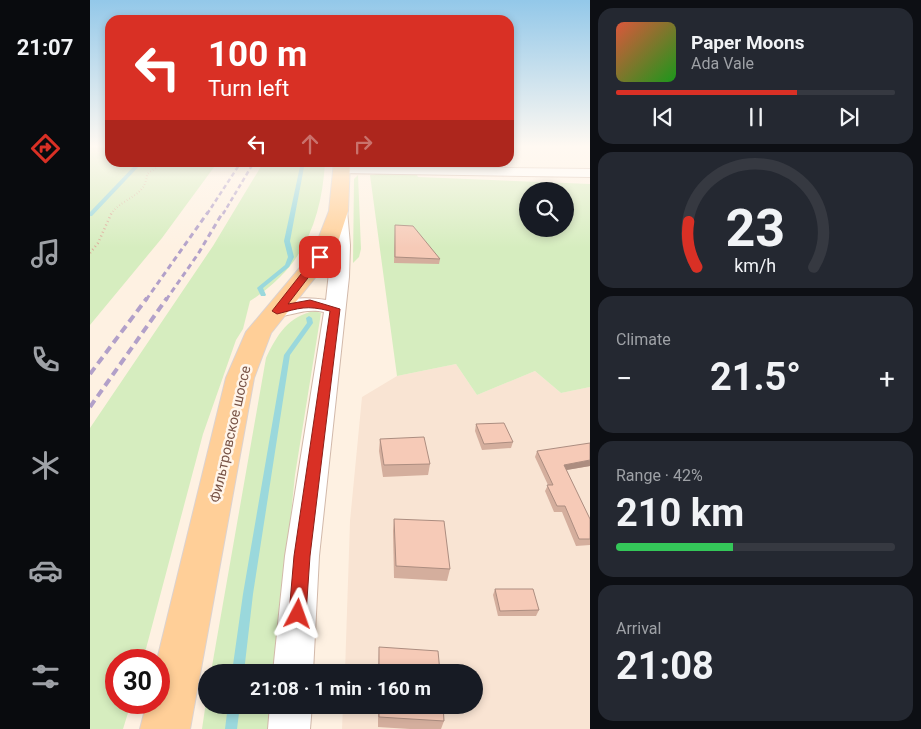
<!DOCTYPE html>
<meta charset="utf-8">
<style>
:root{--surface:#171b24;--page:#242831;--text:#f1f3f6;--muted:#9ea1a6;--line:#363941;--accent:#d93025}
body{margin:0;font-family:Roboto,sans-serif;background:var(--page);color:var(--text);height:100vh;display:flex;flex-direction:column;font-size:19px;white-space:nowrap}
*{box-sizing:border-box;margin:0}
p{font-size:16px;color:var(--muted)}
.icon{flex:none;width:28px;height:28px;fill:none;stroke:currentColor;stroke-width:2;stroke-linecap:round;stroke-linejoin:round}
.map{position:relative;flex:1;overflow:hidden}
.details{display:flex;flex-direction:column;gap:8px;padding:8px;background:#0d0f14;width:331px}
.details>*{flex:none}
.hud{position:absolute;left:15px;top:15px;width:409px;height:152px;border-radius:15px;box-shadow:0 2px 8px #0003;background:#d93025;color:#fff;overflow:hidden}
.fabs{position:absolute;left:429px;top:182px;display:grid;gap:10px}
.fabs a{display:grid;place-items:center;width:55px;height:55px;border-radius:50%;background:var(--surface);box-shadow:0 2px 8px #0003;font-size:25px}
.speed{position:absolute;left:15px;top:649px;display:flex;gap:10px;font-size:25px;font-weight:700;text-align:center}
.speed>*{display:grid;place-content:center;width:65px;height:65px;border-radius:50%;background:var(--surface);box-shadow:0 2px 8px #0003;line-height:1}
.speed .limit{border:8px solid #d22;background:#fff;color:#111}
.pin{position:absolute;display:grid;place-items:center;width:42px;height:42px;color:#fff;margin:-21px;border-radius:10px;box-shadow:0 2px 8px #0006}
.me{position:absolute;width:55px;margin:-28px;rotate:4deg;stroke-linejoin:round;filter:drop-shadow(0 0 4px #0008)}
.turn{display:flex;align-items:center;gap:18px;height:105px;padding:0 20px;font-size:22px}
.turn .icon{width:65px;height:65px;stroke-width:2.5}
.turn b{display:block;font-size:35px;line-height:42px}
.lanes{display:flex;align-items:center;height:48px;padding:0 20px;background:#0003;justify-content:center;gap:25px;direction:ltr}
.lanes .off{opacity:.35}
.big{font-size:38px;font-weight:700;line-height:1.1}
.details .widget{flex:1;display:flex;flex-direction:column;justify-content:center;gap:8px;min-width:0;padding:0 18px;border-radius:15px;background:var(--page)}
.details .dial{align-items:center;gap:0}
.dial svg{height:130px;overflow:visible;fill:none;stroke:var(--line);stroke-width:7;stroke-linecap:round;text-anchor:middle}
.dial text{fill:var(--text);stroke:none}
.song{display:flex;align-items:center;gap:15px}
.cover{width:60px;height:60px;border-radius:8px;background:linear-gradient(135deg,hsl(10 70% 55%),hsl(120 70% 35%))}
.played{height:5px;border-radius:2px;background:linear-gradient(90deg,var(--accent) 65%,var(--line) 65%)}
.keys{display:flex;justify-content:space-around;direction:ltr}
.heat{display:flex;justify-content:space-between;align-items:center;font-size:28px;direction:ltr}
.charge{height:8px;border-radius:4px;background:linear-gradient(90deg,#34c759 42%,var(--line) 0)}
.trip{position:absolute;left:108px;top:664px;width:285px;height:50px;border-radius:25px;background:var(--surface);box-shadow:0 2px 8px #0003;font-weight:700;line-height:50px;text-align:center}
main{display:flex;flex:1;min-height:0}
.tab-bar{display:flex;flex-direction:column;width:90px;justify-content:space-around;align-items:center;background:#090b0e;color:var(--muted)}
.tab-bar .icon{width:35px;height:35px}
.tab-bar .on{color:var(--accent)}
.tab-bar b{font-size:22px;color:var(--text)}
.map>svg:first-child{display:block}
</style>
<main>
<nav class="tab-bar">
<b>21:07</b>
<svg class="icon on" aria-label="directions" viewBox="0 0 24 24"><path d="M12 3l9 9-9 9-9-9zM9 14v-3h6M13 9l2 2-2 2"/></svg>
<svg class="icon" aria-label="music" viewBox="0 0 24 24"><path d="M9 18V5l10-2v13"/><circle cx="6" cy="18" r="3"/><circle cx="16" cy="16" r="3"/></svg>
<svg class="icon" aria-label="phone" viewBox="0 0 24 24"><path d="M5 4h4l2 5-3 2q2 4 5 5l2-3 5 2v4C11 20 4 13 5 4z"/></svg>
<svg class="icon" aria-label="climate" viewBox="0 0 24 24"><path d="M12 3v18M4 7l16 10M4 17L20 7"/></svg>
<svg class="icon" aria-label="car" viewBox="0 0 24 24"><path d="M5 17H2v-5l4-1 3-4h7l3 4 3 1v5h-3M9 17h6M6 11h13"/><circle cx="7" cy="17" r="2"/><circle cx="17" cy="17" r="2"/></svg>
<svg class="icon" aria-label="filters" viewBox="0 0 24 24"><path d="M4 7h16M4 17h16"/><circle cx="9" cy="7" r="2"/><circle cx="15" cy="17" r="2"/></svg>
</nav>
<div class="map">
<svg width="500" height="729" viewBox="0 0 500 729">
<rect width="100%" height="100%" fill="#fef1e2"/>
<!-- residential -->
<polygon fill="#f9e4d3" points="366,364 387,395 445,371 471,393 500,387 500,729 252,729 253,705 384,705 384,672 255,672 260,521 272,397 307,376"/>
<!-- green -->
<g fill="#d6edbf" fill-rule="evenodd">
<polygon points="0,146 20,146 20,162 127,163 72,238 0,325"/>
<path d="M 173,163 L 235,163 C 231,223 212,268 160,301 L 153,329 L 146,340 L 113,434 L 53,660 L 26,660 L 26,702 L 41,703 L 33,729 L 0,729 L 0,428 L 123,246 Z"/>
<path d="M 305,172 L 326,173 L 328,177 L 500,184 L 500,387 L 471,393 L 445,371 L 387,395 L 366,364 L 307,376 L 280,175 ZM 438,191 L 475,191 L 475,229 L 438,229 Z"/>
<polygon points="268,175 271,249 269,257 263,263 264,179"/>
<path d="M 225,311 L 231,313 L 205,475 L 185,672 L 121,672 L 176,358 C 187,335 198,316 225,311 Z"/>
<polygon points="116,702 116,705 181,705 179,729 112,729"/>
</g>
<g fill="none" stroke-linecap="round" stroke-linejoin="round">
<!-- stream -->
<g fill="#9ad8dc" fill-rule="evenodd">
<polygon points="48,162 53,162 2,216 0,216 0,212"/>
<polygon points="211,162 215,162 200,241 204,257 199,267 173,288 176,295 175,296 171,296 167,288 168,287 195,265 198,257 194,241"/>
<polygon points="219,316 222,318 223,323 200,355 163,594 154,672 142,672 153,594 194,355 217,323 216,318"/>
<polygon points="138,705 150,705 147,729 135,729"/>
</g>
<!-- minor casing -->
<g stroke="#d2b9aa" stroke-width="2">
<g id="minor">
<polygon points="252,166 500,169 500,177 247,173 245,170 247,167"/>
<path d="M 249,205 L 257,210 L 260,245 L 259,277 L 229,556 L 223,672 L 183,672 L 195,556 L 234,312 C 211,307 196,320 180,315 L 177,311 C 187,296 219,297 236,300 L 242,245 L 241,210 Z"/>
<polygon points="180,705 222,705 220,729 178,729"/>
</g>
</g>
<!-- major casing -->
<g stroke="#dcd2cf" stroke-width="2">
<polygon id="major" points="244,162 260,162 258,211 248,242 228,274 181,333 164,378 100,729 50,729 57,702 69,702 67,660 136,378 156,332 213,264 227,242 239,211"/>
</g>
<!-- path-far1 -->
<path stroke="#dbad9a" stroke-width="2" stroke-dasharray="0.5 2.5" stroke-linecap="butt" d="M 21,214 C 33,197 56,197 57,174 L 66,168 L 68,162"/>
<!-- path -->
<polyline stroke="#dbad9a" stroke-width="2.5" stroke-dasharray="1 3" stroke-linecap="butt" points="0,253 8,243 22,212"/>
<!-- minor -->
<use href="#minor" fill="#fff" fill-rule="evenodd"/>
<!-- major -->
<use href="#major" fill="#ffcf98" fill-rule="evenodd"/>
<!-- rail-far2 -->
<g stroke="#b2a0c9" stroke-width="2.5" stroke-dasharray="4.5 3" stroke-linecap="butt">
<polyline points="117,214 151,162"/>
<polyline points="133,214 164,162"/>
</g>
<!-- rail-far1 -->
<g stroke="#b2a0c9" stroke-width="3" stroke-dasharray="5.5 4" stroke-linecap="butt">
<polyline points="56,300 118,212"/>
<polyline points="76,300 108,254 133,212"/>
</g>
<!-- rail -->
<g stroke="#b2a0c9" stroke-width="4" stroke-dasharray="8 5" stroke-linecap="butt">
<polyline points="0,374 57,298"/>
<polyline points="0,407 77,298"/>
</g>
</g>
<!-- wall -->
<g fill="#d4ae9d">
<polygon points="305,225 350,259 349,264 304,263"/>
<polygon points="386,424 423,442 421,448 392,450 385,431"/>
<polygon points="290,439 340,464 338,475 293,477 289,451"/>
<polygon points="447,451 500,466 476,470 500,519 500,545 486,546 472,512 464,512 455,491 458,485 445,457"/>
<polygon points="304,519 360,569 357,581 304,578 303,531"/>
<polygon points="405,589 449,610 446,616 408,616 403,595"/>
<polygon points="289,647 350,672 288,672"/>
<polygon points="288,705 353,705 354,721 351,729 320,729 288,727"/>
</g>
<!-- shaded-wall -->
<polygon fill="#ac8d80" points="500,460 500,466 471,471 474,465"/>
<!-- building -->
<g fill="#f6cab7" stroke="#ac8d80">
<polygon points="305,225 323,226 350,259 305,257"/>
<polygon points="414,423 423,442 394,444 386,424"/>
<polygon points="334,437 340,464 294,465 290,439"/>
<polygon points="500,443 500,460 474,465 500,519 500,539 489,539 475,506 467,506 457,485 463,485 447,451"/>
<polygon points="304,519 354,521 360,569 306,566"/>
<polygon points="405,589 443,589 449,610 410,611"/>
<polygon points="289,647 348,651 350,672 289,672"/>
<polygon points="289,705 353,705 354,721 289,717"/>
</g>
<!-- sky -->
<linearGradient id="sky" x2="0" y2="1"><stop stop-color="#93c8e9"/><stop offset="0.59" stop-color="#fff9f2"/><stop offset="1" stop-color="#fff9f2" stop-opacity="0"/></linearGradient>
<rect width="500" height="248" fill="url(#sky)"/>
<!-- route -->
<path fill="#d93025" stroke="#8d1f18" d="M 226,255 L 234,257 L 198,304 L 220,300 L 250,309 L 220,556 L 216,614 L 214,620 L 208,623 L 201,620 L 199,614 L 204,556 L 240,311 C 216,305 210,308 187,314 L 182,311 Z"/>
<g text-anchor="middle" dominant-baseline="central" stroke-width="5" stroke-linejoin="round" paint-order="stroke">
<!-- street labels -->
<g font-size="14" fill="#785346" stroke="#fff5ea">
<text transform="translate(140 434) rotate(-77)">Фильтровское шоссе</text>
</g>
</g>
</svg>
<div class="fabs">
<a><svg class="icon" aria-label="search" viewBox="0 0 24 24"><circle cx="10" cy="10" r="6"/><path d="M15 15l6 6"/></svg></a>
</div>
<div class="speed"><div class="limit">30</div></div>
<div class="pin" style="left:230px;top:257px;background:#d93025"><svg class="icon" aria-label="arrive" viewBox="0 0 24 24"><path d="M6 21V4h12l-3 4 3 4H6"/></svg></div>
<svg class="me" style="left:208px;top:614px" viewBox="-20 -20 40 40"><path d="M0-17L14 15 0 8-14 15z" fill="#d93025" stroke="#fff" stroke-width="4"/></svg>
<div class="trip">21:08 · 1 min · 160 m</div>
<div class="hud">
<div class="turn"><svg class="icon" aria-label="left" viewBox="0 0 24 24"><path d="M17 20v-9H6M10 6l-5 5 5 5"/></svg><div><b>100 m</b>Turn left</div></div>
<div class="lanes"><svg class="icon" aria-label="left" viewBox="0 0 24 24"><path d="M17 20v-9H6M10 6l-5 5 5 5"/></svg><svg class="icon off" aria-label="ahead" viewBox="0 0 24 24"><path d="M12 20V5M6 11l6-6 6 6"/></svg><svg class="icon off" aria-label="right" viewBox="0 0 24 24"><path d="M7 20v-9h11M14 6l5 5-5 5"/></svg></div>
</div>
</div>
<section class="details">
<div class="widget">
<div class="song"><i class="cover"></i><div><b>Paper Moons</b><p>Ada Vale</p></div></div>
<div class="played"></div>
<div class="keys"><svg class="icon" aria-label="previous" viewBox="0 0 24 24"><path d="M18 5L8 12l10 7zM5 5v14"/></svg><svg class="icon" aria-label="pause" viewBox="0 0 24 24"><path d="M8 5v14M16 5v14"/></svg><svg class="icon" aria-label="next" viewBox="0 0 24 24"><path d="M6 5l10 7-10 7zM19 5v14"/></svg></div>
</div>
<div class="widget dial"><svg viewBox="0 0 100 80">
<path d="M14 69A42 42 0 1 1 86 69"/>
<path d="M14 69A42 42 0 0 1 9 41" stroke="#d93025"/>
<text x="50" y="56" font-size="32" font-weight="700">23</text>
<text x="50" y="72" font-size="11">km/h</text>
</svg></div>
<div class="widget"><p>Climate</p>
<div class="heat"><a>−</a><b class="big">21.5°</b><a>+</a></div>
</div>
<div class="widget"><p>Range · 42%</p><b class="big">210 km</b><div class="charge"></div></div>
<div class="widget"><p>Arrival</p><b class="big">21:08</b></div>
</section>
</main>
